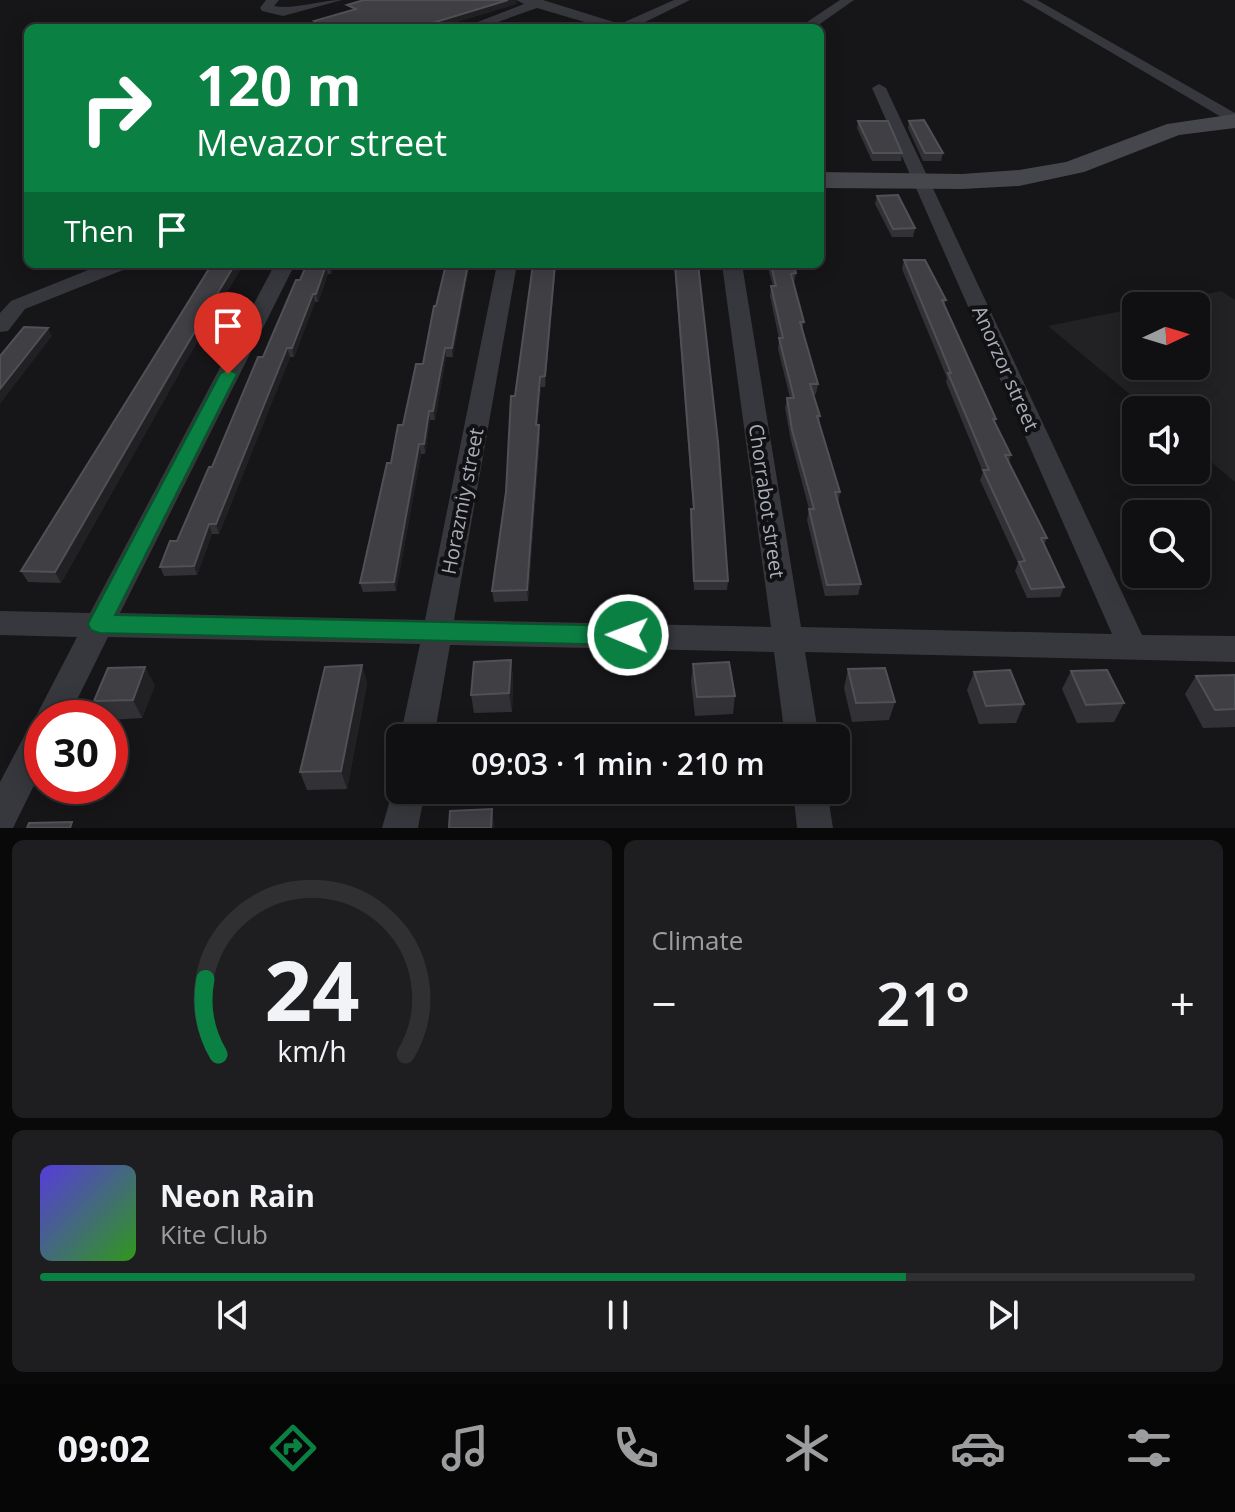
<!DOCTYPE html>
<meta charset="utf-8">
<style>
:root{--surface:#101012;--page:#1e1e20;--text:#f1f3f6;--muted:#9c9d9f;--line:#303032;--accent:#0b8043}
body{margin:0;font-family:"Open Sans",sans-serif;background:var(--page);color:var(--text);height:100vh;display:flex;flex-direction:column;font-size:30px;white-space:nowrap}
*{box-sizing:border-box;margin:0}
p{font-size:26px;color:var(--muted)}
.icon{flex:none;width:44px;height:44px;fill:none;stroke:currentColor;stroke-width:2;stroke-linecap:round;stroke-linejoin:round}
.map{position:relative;height:828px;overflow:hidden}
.sheet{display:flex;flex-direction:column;gap:12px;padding:12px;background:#09090a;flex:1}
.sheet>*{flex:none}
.top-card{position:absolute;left:24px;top:24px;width:800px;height:244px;border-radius:12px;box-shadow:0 4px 20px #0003,0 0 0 2px var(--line);background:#0b8043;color:#fff;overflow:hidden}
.needle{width:52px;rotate:86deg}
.buttons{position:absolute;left:1122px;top:292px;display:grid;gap:16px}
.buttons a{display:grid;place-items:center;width:88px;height:88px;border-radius:12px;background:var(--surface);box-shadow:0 4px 20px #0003,0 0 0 2px var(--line);font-size:40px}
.speed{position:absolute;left:24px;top:700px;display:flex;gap:16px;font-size:40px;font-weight:700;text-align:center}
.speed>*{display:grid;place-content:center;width:104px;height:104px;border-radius:50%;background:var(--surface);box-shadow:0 4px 20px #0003,0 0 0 2px var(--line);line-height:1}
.speed .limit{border:12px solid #d22;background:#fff;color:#111}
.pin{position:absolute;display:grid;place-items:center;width:68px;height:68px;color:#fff;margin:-82px -34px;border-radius:50% 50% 50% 0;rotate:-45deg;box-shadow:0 0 8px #0007}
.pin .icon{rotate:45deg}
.me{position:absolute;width:88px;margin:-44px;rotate:271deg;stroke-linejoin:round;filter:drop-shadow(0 0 6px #0008)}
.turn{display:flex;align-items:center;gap:28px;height:168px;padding:0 40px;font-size:36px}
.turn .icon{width:104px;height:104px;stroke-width:2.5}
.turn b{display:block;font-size:56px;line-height:68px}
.then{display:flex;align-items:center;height:76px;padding:0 40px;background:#0003;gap:16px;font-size:30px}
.big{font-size:60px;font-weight:600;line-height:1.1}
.sheet .tile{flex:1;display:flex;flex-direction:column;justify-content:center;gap:12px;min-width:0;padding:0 28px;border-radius:12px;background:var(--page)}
.sheet .dial{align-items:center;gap:0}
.dial svg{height:208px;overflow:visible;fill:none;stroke:var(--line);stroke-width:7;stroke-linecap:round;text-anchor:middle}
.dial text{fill:var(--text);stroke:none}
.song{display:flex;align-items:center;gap:24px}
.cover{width:96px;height:96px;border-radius:12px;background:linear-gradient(135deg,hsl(250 70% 55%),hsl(110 70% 35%))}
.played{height:8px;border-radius:4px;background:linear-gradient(90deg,var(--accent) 75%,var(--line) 75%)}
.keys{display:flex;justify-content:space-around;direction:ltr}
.heat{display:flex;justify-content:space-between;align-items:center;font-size:44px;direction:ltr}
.sheet .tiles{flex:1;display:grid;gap:12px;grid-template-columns:1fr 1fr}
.tile:last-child{grid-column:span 2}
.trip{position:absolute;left:386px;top:724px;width:464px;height:80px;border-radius:12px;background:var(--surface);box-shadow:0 4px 20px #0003,0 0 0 2px var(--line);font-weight:600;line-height:80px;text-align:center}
.dock{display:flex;height:128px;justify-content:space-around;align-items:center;background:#060607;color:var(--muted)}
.dock .icon{width:56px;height:56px}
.dock .selected{color:var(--accent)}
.dock b{font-size:36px;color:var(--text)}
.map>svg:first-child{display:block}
</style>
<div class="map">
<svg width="1235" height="828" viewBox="0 0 1235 828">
<rect width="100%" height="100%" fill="#161618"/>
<!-- built -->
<polygon fill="#222225" points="1221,291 1235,300 1235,482 1196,449 1196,410 1149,410 1048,326 1136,308 1136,366 1196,366 1196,306 1148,306"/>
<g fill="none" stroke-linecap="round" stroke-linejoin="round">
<!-- street -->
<g fill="#37383d" fill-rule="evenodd">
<path d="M 266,0 L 279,0 L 274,6 C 293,10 321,0 342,0 L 283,16 L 262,11 L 260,8 Z"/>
<polygon points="516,0 543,0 620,24 674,0 690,0 633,28 605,28 537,8 481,28 462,28 524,4"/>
<polygon points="840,0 854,0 814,28 798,28"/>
<polygon points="1022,0 1037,0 1235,113 1235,125"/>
<polygon points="879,84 886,88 1142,635 1235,636 1235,662 805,652 819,738 785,738 774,652 450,645 434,738 400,738 420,644 108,637 68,718 42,718 42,769 13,828 0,828 0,782 30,725 37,722 35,718 77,637 0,635 0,611 90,613 275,264 295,264 120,613 425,620 497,264 517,264 454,620 771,627 722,264 742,264 801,627 1112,634 872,88"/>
<polygon points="103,264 131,264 128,268 25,309 8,331 0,332 0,313 11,301"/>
<polygon points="400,777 400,790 425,790 418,828 382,828 396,779"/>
<polygon points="793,790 827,790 833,828 797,828"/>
</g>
<!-- secondary -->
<polygon fill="#45474d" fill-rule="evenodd" points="1235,114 1235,128 1179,135 1084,172 1019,186 962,189 820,188 820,172 962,174 1019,170 1066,162 1167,124"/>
</g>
<!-- wall -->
<g fill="#323236">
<polygon points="858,121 902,153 901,161 872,161 857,128"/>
<polygon points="909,121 943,153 941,161 923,161 908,128"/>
<polygon points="877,196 915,228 913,237 892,237 875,204"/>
<polygon points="904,260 946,300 944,306 996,419 995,423 1011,455 1009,462 1047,538 1044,545 1064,587 1060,597 1027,598 1015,571 1018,563 980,480 983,472 946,382 947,378 902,269"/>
<polygon points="307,264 334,264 331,274 328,274 318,302 315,302 294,357 290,357 219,534 212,534 197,575 164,576 160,567 177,541 263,357 300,280"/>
<polygon points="446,264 453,357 446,357 435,420 430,420 425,454 421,454 396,591 363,592 360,583 391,463 423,364"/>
<polygon points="533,264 556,264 545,387 541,387 537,425 540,436 528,601 494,602 492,591 506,492 515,396"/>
<polygon points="674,264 698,264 728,581 727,590 694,590 690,518 691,509 693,509"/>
<polygon points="767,264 793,264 796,273 794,283 793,283 804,322 802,331 818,384 816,394 813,395 820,416 819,422 840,492 838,503 861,584 858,595 825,596 807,520 809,509 791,441 785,408 787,398 790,398 778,349 779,339 770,296 771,286 773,286"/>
<polygon points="181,370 61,583 28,582 21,571"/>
<polygon points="511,660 513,679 512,712 474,713 471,695"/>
<polygon points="693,664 735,696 733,714 695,716 691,682"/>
<polygon points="362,665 367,684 347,789 307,790 300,772"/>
<polygon points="848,669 895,702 889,720 852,722 844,688"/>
<polygon points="1071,671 1124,703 1114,722 1077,723 1062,689"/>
<polygon points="974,672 1024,704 1016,723 979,724 967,690"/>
<polygon points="1235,675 1235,727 1203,728 1185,694 1196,676"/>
<polygon points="155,685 142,718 110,720 110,718 103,718 94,701"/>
<polygon points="52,786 108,786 103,800 62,801"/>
<polygon points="713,790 754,790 753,795 714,797"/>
</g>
<!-- shaded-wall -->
<g fill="#212124">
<polygon points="508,0 516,0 517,4 438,28 416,28"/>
<polygon points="235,264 244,264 181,370 61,583 55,572 178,360"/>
<polygon points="330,264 334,264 331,274 329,265"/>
<polygon points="468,264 470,264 453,357 452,348"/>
<polygon points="555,264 556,264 545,387 545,376"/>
<polygon points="326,265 328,274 318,302 316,294"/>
<polygon points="313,294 315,302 294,357 292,348"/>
<polygon points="48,328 52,336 0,404 0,389"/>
<polygon points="287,348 290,357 219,534 216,524"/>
<polygon points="445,348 446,357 435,420 433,411"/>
<polygon points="540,377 541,387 536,436 536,425"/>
<polygon points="429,411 430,420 425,454 424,444"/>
<polygon points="539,425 540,436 528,601 527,590"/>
<polygon points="419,444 421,454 396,591 394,582"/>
<polygon points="209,524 212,534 197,575 194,566"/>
<polygon points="511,660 513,679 512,712 509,693"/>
<polygon points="362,665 367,684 347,789 341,771"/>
<polygon points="145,667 155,685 142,718 133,700"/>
<polygon points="110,748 118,761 110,782"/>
<polygon points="94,786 108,786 103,800"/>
<polygon points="492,809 495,828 491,828"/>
</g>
<!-- building -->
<g fill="#3f3f44" stroke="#4f5156" stroke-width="2">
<polygon points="364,0 508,0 416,28 298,28 317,23 314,21 356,9 347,5"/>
<polygon points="924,120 943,153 925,153 909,121"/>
<polygon points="858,121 888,121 902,153 873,153"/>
<polygon points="898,195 915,228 893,229 877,196"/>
<polygon points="904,260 925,260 946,300 942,300 996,419 993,419 1011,455 1005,455 1047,538 1041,538 1064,587 1031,589 1019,562 1025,561 983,470 989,470 948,373 951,373"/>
<polygon points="212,264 235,264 178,360 55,572 21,571"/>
<polygon points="307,264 330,264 329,265 326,265 316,294 313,294 292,348 287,348 216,524 209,524 194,566 160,567 170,541 177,541 209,467 212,467 258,357 263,357 296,280 300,280"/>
<polygon points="446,264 468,264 452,348 445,348 433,411 429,411 424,444 419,444 394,582 360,583 387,463 391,463 398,425 403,425 416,364 423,364 434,306 436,306"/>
<polygon points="533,264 555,264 545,376 540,377 536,425 539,425 527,590 492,591 506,492 511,396 515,396"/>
<polygon points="675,264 698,264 718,442 728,581 694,581 691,509 694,509"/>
<polygon points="771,264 793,264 796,273 791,274 804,322 800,322 818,384 810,384 820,416 817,416 840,492 835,492 861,584 827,585 809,509 814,509 792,430 787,398 794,398 779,338 783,338 771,286 776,286"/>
<polygon points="24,327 48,328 0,389 0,356"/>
<polygon points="511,660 509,693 471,695 474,662"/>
<polygon points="729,662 735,696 697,697 693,664"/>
<polygon points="362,665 341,771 300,772 325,667"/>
<polygon points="145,667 133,700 94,701 108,668"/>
<polygon points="885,668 895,702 856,703 848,669"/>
<polygon points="1010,670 1024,704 986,706 974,672"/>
<polygon points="1107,670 1124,703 1086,705 1071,671"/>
<polygon points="1235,675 1235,709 1215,710 1196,676"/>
<polygon points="499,730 499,738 459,738 460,732"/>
<polygon points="492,809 491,828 449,828 450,811"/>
<polygon points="72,822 70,828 27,828 29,823"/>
</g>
<!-- route -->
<polygon fill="#0b8043" stroke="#07532c" stroke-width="2" points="228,369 237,374 115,615 628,626 637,629 640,635 637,642 628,645 99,633 91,630 88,624 91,618 220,374"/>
<g text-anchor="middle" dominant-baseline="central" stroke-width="8" stroke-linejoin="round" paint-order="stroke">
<!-- street labels -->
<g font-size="20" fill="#a8adb8" stroke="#111113">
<text transform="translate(1006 368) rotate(66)">Anorzor street</text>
<text transform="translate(462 501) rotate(-79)">Horazmiy street</text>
<text transform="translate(767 501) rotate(82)">Chorrabot street</text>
</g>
</g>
</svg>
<div class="buttons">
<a><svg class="needle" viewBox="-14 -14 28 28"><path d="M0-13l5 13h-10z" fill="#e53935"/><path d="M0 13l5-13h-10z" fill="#9c9d9f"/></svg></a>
<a><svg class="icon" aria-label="sound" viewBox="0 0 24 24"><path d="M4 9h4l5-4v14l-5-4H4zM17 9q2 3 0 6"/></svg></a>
<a><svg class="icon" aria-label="search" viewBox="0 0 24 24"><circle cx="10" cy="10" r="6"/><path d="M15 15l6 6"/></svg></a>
</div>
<div class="speed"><div class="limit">30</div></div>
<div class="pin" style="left:228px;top:374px;background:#d93025"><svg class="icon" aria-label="arrive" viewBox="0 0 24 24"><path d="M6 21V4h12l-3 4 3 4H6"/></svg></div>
<svg class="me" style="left:628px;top:635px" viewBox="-20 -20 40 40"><circle r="17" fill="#0b8043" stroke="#fff" stroke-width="3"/><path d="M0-11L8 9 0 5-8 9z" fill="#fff"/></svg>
<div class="trip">09:03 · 1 min · 210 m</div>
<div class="top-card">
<div class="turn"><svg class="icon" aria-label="right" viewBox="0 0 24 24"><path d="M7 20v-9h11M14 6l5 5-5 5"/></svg><div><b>120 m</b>Mevazor street</div></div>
<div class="then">Then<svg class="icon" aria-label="arrive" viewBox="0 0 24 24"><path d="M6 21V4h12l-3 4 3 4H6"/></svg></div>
</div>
</div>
<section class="sheet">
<div class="tiles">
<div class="tile dial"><svg viewBox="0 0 100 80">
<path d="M14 69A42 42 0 1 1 86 69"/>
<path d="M14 69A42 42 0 0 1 9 40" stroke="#0b8043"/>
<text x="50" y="56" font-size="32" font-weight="700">24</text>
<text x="50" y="72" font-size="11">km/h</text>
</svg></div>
<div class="tile"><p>Climate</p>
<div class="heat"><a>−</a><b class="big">21°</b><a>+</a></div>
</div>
<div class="tile">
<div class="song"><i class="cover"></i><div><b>Neon Rain</b><p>Kite Club</p></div></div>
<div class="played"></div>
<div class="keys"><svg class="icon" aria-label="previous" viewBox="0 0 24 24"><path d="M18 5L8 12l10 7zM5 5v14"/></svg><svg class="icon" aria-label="pause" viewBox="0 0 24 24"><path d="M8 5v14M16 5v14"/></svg><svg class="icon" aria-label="next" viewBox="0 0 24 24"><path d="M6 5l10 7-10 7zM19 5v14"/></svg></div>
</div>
</div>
</section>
<nav class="dock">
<b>09:02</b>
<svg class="icon selected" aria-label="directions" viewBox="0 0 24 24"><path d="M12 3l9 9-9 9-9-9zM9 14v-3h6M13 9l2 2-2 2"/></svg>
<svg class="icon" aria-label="music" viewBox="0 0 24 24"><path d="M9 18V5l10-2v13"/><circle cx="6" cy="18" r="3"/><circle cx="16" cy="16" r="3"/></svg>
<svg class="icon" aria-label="phone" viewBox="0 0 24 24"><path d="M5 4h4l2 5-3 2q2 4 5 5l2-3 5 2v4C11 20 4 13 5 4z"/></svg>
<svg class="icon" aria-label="climate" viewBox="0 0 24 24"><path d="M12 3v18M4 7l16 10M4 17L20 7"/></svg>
<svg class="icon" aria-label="car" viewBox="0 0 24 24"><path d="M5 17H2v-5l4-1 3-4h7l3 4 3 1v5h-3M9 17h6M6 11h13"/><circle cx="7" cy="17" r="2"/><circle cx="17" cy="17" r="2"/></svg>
<svg class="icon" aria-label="filters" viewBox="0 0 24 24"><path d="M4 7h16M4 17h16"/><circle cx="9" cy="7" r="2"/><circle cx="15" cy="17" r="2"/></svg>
</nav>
